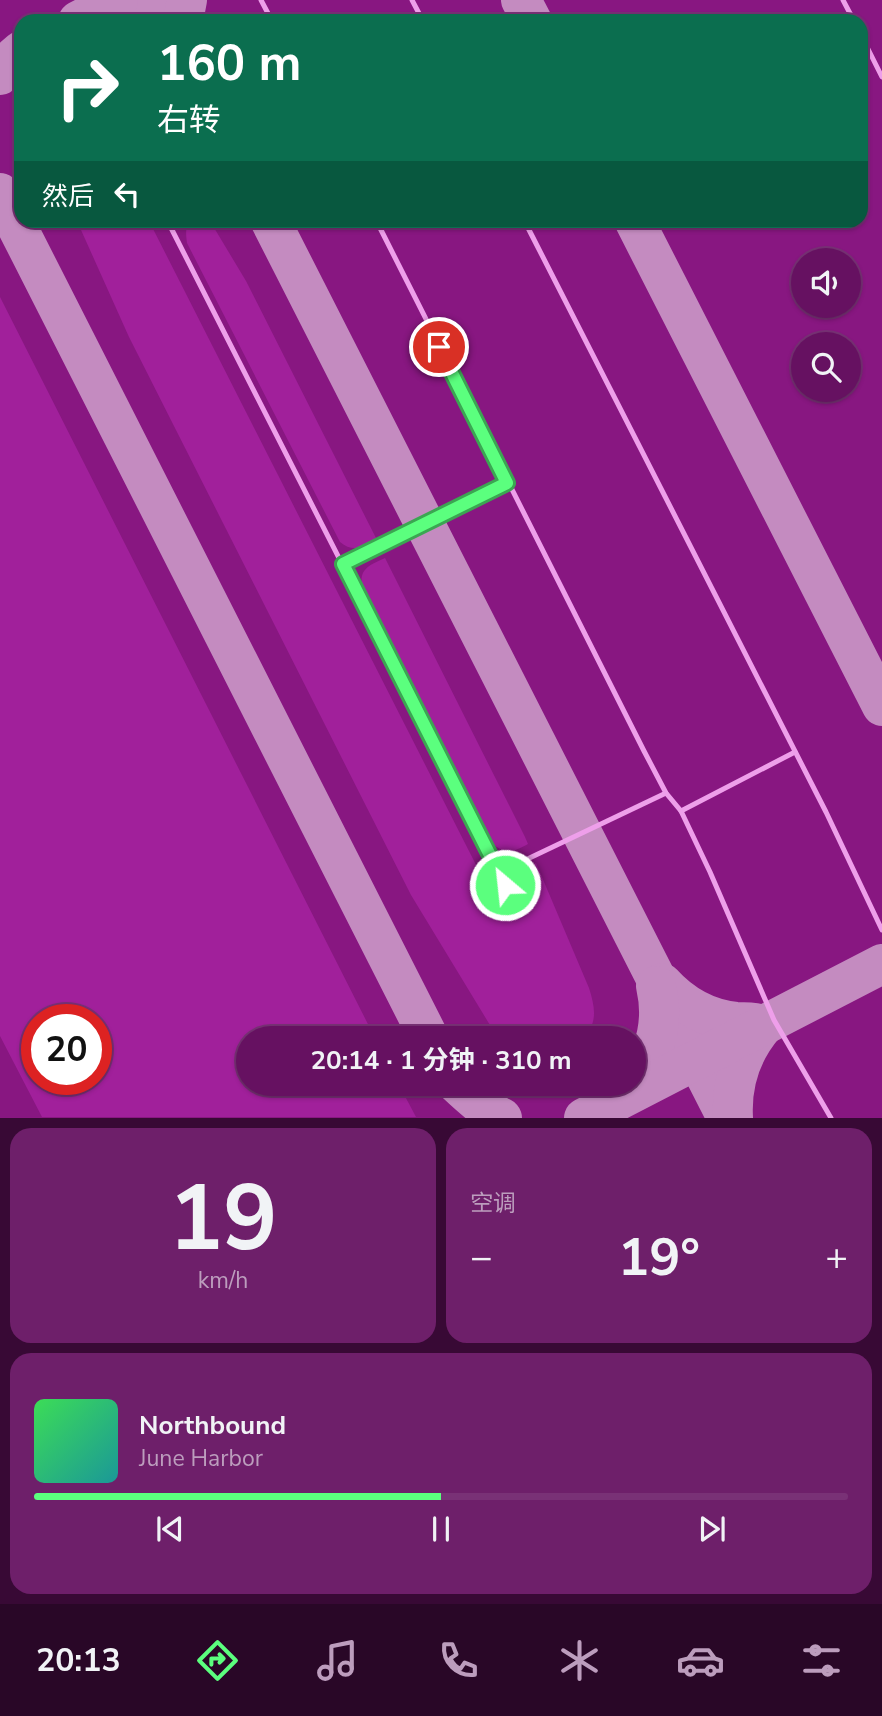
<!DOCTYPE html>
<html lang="zh">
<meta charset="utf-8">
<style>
:root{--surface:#661161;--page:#6e1f6a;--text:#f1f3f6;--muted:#bc9dbd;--line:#793176;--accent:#5bff7e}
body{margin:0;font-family:"Nunito Sans","Noto Sans SC",sans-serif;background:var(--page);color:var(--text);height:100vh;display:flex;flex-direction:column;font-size:26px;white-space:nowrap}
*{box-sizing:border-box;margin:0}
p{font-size:23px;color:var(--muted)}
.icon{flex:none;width:38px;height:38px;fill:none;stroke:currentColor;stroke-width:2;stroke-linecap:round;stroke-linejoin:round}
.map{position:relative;height:1118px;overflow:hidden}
.panel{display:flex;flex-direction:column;gap:10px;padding:10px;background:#380935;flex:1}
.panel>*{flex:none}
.hud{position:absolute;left:14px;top:14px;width:854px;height:214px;border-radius:21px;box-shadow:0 2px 5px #0004,0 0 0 2px var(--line);background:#0b6e4f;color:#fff;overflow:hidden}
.controls{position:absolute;left:791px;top:248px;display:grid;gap:14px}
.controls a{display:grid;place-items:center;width:70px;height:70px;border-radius:50%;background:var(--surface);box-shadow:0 2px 5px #0004,0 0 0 2px var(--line);font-size:35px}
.speed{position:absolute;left:21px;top:1004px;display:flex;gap:14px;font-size:35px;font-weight:700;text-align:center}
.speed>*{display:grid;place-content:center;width:91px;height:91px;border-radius:50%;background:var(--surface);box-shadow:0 2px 5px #0004,0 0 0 2px var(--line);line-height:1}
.speed .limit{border:10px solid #d22;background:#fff;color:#111}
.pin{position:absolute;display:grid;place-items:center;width:60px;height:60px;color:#fff;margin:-30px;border:4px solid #fff;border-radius:50%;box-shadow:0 2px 7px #0007}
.me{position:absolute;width:77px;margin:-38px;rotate:332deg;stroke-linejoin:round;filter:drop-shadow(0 0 5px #0008)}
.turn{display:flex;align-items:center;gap:24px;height:147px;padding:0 28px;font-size:32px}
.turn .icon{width:91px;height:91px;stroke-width:2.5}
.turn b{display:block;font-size:49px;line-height:60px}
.then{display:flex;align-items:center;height:66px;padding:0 28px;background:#0003;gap:14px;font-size:26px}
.big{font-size:52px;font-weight:700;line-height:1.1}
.panel .widget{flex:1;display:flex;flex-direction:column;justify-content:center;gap:10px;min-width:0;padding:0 24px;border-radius:21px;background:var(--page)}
.panel .dial{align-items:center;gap:0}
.dial b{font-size:91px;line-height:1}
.song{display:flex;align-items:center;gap:21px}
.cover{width:84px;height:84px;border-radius:10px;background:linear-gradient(135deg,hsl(130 70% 55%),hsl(180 70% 35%))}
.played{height:7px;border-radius:4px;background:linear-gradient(90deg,var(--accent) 50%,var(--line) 50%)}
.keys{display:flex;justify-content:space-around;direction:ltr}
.heat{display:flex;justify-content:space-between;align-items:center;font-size:38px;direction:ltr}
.panel .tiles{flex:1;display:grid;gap:10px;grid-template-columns:1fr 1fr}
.widget:last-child{grid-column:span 2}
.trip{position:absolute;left:236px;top:1026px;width:410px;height:70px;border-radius:35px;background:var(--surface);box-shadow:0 2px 5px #0004,0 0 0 2px var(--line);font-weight:700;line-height:70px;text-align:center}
.dock{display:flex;height:112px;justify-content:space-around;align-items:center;background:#290727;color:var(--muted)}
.dock .icon{width:49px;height:49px}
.dock .on{color:var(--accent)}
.dock b{font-size:32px;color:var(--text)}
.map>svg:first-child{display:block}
</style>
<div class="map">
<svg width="882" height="1118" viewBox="0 0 882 1118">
<rect width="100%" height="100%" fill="#881781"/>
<!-- green -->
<g fill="#a1209b" fill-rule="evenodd">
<path d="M 77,221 L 149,221 L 503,918 L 525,908 C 515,885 509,875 536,863 L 589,988 C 595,1007 598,1022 584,1038 L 498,1038 L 496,1035 L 411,895 L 129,337 Z"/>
<path d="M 189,221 L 210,221 L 246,281 L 377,540 C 363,547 353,553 340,542 L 187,243 C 186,234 185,229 189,221 Z"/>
<path d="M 0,297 L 375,1038 L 248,1038 L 248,1083 L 398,1083 L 416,1117 L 42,1117 L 0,1036 ZM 37,1020 L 96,1020 L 96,1080 L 37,1080 Z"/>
<path d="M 385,558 L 525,837 L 528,844 C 514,852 505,855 492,843 L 362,585 C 359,568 372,564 385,558 Z"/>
</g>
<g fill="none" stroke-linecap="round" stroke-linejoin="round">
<!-- taxiway -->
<g stroke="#c48bc0" stroke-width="40">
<polyline points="145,0 161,21"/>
<polyline points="521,0 532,21"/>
<polyline points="78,21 118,0"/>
<polyline points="183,21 187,0"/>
<polyline points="0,75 14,57 21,51"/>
<polyline points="0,193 429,1038"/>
<polyline points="270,220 727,1118"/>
<polyline points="634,220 882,706"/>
<path d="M 662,983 C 681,1004 707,1019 736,1022 C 746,1022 754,1022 764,1025 C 741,1052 731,1082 733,1118"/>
<path d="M 456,1083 C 471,1097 484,1109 502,1118"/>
<path d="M 634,1083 C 656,1054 664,1021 656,986"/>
<polyline points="584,1118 882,964"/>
</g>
<!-- service -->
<g stroke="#ee9fea" stroke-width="5">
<polyline points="261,0 272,21"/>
<polyline points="412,0 423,21"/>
<polyline points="843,0 854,21"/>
<polyline points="861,35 882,77"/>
<polyline points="167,220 512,898"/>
<polyline points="376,220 644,751 666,793 681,811 710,872 774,1020 831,1118"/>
<polyline points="524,220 826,812 882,930"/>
<polyline points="343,564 507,483"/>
<polyline points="681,811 795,752"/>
<polyline points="498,873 666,793"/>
</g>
</g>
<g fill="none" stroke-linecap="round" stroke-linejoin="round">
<!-- route casing -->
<g stroke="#3ba652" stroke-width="18">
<polyline id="route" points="439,347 507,483 343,564 505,885"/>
</g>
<!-- route -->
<use href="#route" stroke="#5bff7e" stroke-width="12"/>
</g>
</svg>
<div class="controls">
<a><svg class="icon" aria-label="sound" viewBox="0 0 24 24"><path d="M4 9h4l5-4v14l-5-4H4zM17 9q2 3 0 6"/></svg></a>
<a><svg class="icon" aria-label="search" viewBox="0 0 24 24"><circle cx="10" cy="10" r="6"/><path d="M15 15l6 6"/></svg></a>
</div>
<div class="speed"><div class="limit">20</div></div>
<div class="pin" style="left:439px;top:347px;background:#d93025"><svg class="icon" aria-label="arrive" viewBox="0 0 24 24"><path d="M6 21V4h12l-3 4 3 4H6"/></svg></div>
<svg class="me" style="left:505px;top:885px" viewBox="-20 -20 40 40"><circle r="17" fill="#5bff7e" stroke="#fff" stroke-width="3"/><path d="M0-11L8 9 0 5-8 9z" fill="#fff"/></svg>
<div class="trip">20:14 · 1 分钟 · 310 m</div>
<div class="hud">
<div class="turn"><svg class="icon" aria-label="right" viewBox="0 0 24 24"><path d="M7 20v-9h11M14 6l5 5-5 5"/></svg><div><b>160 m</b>右转</div></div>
<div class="then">然后<svg class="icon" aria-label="left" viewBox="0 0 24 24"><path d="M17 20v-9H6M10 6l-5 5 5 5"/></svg></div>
</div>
</div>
<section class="panel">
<div class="tiles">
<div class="widget dial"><b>19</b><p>km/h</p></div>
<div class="widget"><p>空调</p>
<div class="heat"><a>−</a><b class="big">19°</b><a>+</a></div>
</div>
<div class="widget">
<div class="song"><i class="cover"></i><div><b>Northbound</b><p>June Harbor</p></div></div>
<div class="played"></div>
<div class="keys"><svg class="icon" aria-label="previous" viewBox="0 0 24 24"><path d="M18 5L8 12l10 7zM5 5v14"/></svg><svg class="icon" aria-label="pause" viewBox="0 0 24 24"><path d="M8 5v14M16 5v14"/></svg><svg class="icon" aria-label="next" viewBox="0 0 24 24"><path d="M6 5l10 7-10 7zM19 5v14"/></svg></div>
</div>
</div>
</section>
<nav class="dock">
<b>20:13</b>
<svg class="icon on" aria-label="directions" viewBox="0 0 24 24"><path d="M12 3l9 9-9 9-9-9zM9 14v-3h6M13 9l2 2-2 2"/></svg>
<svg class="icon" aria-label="music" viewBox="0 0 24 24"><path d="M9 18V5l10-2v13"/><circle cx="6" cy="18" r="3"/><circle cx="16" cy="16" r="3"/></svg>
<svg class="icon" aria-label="phone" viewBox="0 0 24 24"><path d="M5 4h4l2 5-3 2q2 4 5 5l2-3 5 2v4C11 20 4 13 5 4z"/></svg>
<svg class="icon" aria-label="climate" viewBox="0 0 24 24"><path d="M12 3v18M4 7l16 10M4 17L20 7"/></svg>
<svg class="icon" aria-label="car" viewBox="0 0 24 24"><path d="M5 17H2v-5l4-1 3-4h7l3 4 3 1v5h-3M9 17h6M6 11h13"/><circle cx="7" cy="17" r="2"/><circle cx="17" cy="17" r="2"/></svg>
<svg class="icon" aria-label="filters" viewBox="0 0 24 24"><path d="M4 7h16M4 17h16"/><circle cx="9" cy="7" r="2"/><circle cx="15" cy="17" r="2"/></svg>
</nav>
